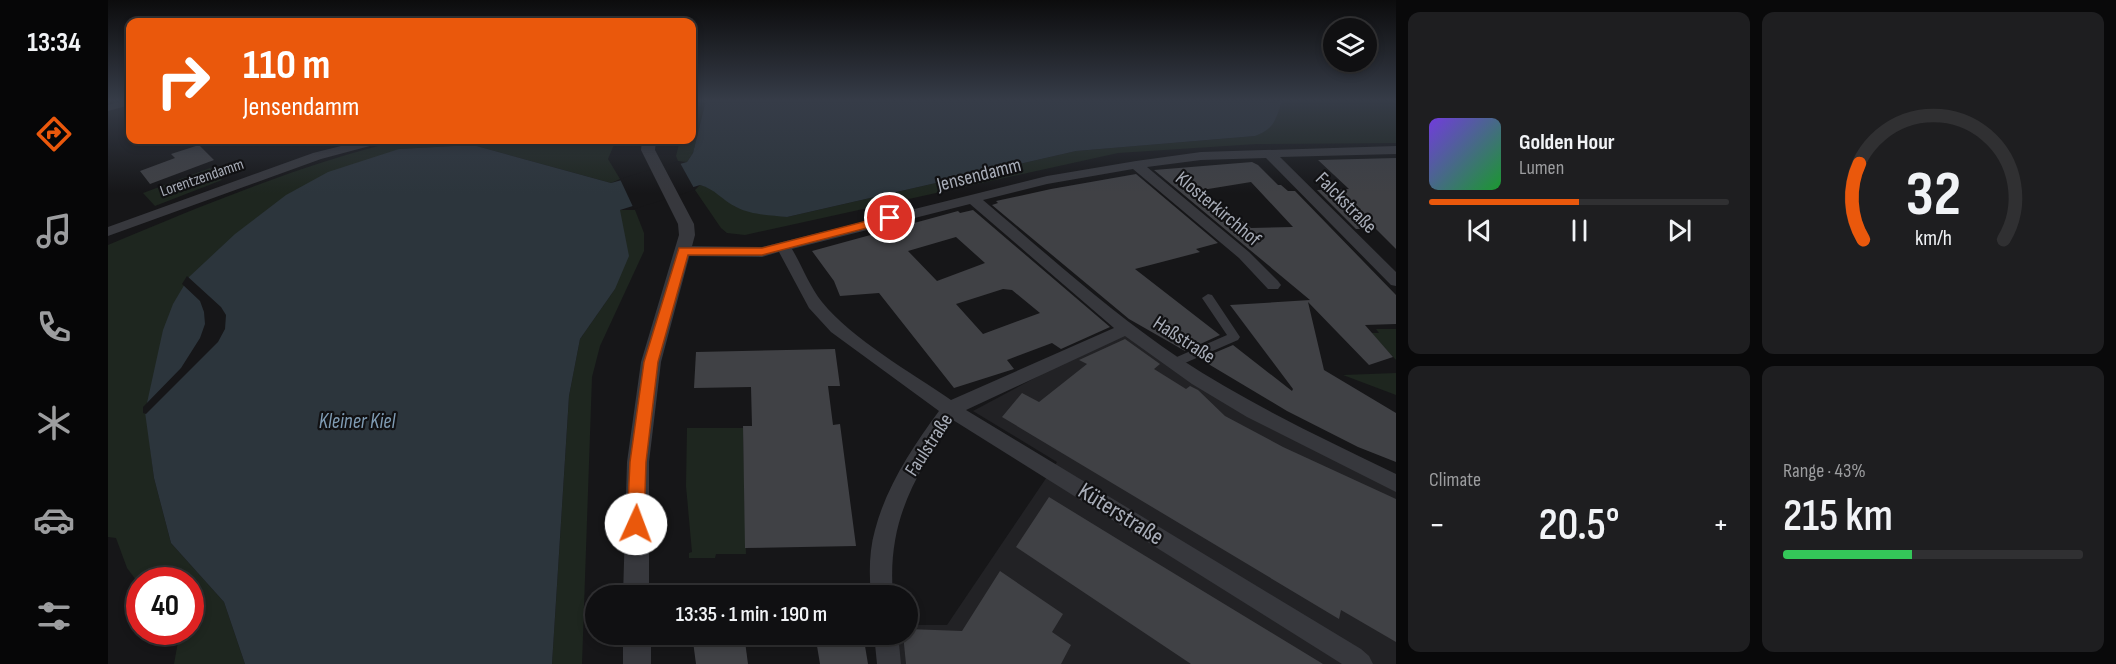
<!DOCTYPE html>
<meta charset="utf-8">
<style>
:root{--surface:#101012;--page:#1e1e20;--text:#f1f3f6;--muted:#9c9d9f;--line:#303032;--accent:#ea580c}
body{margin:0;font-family:"Sofia Sans Condensed",sans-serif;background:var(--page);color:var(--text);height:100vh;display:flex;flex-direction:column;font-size:22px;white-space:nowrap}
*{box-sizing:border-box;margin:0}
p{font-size:20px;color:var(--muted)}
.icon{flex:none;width:33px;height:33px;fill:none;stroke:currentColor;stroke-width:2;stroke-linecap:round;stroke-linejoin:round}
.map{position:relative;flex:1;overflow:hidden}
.side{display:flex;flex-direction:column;gap:12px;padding:12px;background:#09090a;width:720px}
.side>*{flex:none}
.hud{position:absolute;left:18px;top:18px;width:570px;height:126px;border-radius:12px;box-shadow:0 3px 9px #0003,0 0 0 2px var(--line);background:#ea580c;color:#fff;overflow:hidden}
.controls{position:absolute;left:1215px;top:18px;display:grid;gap:12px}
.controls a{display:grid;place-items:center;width:54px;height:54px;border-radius:50%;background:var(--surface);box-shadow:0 3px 9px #0003,0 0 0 2px var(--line);font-size:30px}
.speed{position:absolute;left:18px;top:567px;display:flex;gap:12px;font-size:30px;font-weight:700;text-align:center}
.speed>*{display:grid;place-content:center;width:78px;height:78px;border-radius:50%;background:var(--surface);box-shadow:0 3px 9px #0003,0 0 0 2px var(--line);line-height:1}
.speed .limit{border:9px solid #d22;background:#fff;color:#111}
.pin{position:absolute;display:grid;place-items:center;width:51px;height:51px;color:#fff;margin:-26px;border:3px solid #fff;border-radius:50%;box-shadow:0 2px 6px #0007}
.me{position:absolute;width:66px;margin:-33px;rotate:2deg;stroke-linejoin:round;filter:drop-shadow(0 0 4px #0008)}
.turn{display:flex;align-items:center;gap:21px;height:126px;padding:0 18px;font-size:27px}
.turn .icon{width:78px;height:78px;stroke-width:2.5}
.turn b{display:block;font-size:42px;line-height:51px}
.big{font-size:45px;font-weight:600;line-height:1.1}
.side .card{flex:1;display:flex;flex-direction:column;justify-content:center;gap:9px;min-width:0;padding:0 21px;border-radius:12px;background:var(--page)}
.side .dial{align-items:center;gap:0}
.dial svg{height:156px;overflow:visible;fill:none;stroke:var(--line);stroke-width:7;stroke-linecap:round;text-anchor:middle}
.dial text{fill:var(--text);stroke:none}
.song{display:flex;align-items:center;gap:18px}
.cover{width:72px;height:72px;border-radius:9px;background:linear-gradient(135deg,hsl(260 70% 55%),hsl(130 70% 35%))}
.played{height:6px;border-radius:3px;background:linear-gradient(90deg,var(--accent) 50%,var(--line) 50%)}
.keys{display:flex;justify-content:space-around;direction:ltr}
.heat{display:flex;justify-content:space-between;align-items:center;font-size:33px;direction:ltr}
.charge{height:9px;border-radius:4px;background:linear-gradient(90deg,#34c759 43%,var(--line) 0)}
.side .tiles{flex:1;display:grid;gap:12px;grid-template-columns:repeat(2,1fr)}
.trip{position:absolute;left:477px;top:585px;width:333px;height:60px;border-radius:30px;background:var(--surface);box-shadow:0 3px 9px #0003,0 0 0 2px var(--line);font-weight:600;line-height:60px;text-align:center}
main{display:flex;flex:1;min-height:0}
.dock{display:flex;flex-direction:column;width:108px;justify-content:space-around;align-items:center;background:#060607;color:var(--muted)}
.dock .icon{width:42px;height:42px}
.dock .active{color:var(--accent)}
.dock b{font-size:27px;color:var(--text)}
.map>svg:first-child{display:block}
</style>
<main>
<nav class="dock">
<b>13:34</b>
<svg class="icon active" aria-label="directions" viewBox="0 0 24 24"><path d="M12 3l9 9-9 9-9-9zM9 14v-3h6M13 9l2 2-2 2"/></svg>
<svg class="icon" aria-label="music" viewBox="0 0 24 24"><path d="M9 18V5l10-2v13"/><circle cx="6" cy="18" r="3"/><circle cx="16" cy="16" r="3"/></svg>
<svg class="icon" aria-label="phone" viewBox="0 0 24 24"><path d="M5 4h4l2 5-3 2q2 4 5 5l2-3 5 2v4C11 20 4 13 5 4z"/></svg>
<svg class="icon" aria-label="climate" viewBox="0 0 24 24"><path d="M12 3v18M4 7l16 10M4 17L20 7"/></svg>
<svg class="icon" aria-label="car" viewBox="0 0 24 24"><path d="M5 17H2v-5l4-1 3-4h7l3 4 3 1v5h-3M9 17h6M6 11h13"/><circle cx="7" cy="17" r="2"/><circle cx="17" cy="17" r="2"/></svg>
<svg class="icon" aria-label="filters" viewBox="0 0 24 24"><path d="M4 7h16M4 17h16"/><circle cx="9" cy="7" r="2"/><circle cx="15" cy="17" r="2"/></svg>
</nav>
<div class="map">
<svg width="1288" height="664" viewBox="0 0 1288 664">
<rect width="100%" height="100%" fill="#161618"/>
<!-- built -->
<polygon fill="#222225" points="1018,329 1066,363 1288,483 1288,664 790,664 787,635 800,634 800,625 839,625 949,462 865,411"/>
<!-- green -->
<g fill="#1e261f">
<polygon points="584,100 598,100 585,153 579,162 570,161 568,156 572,140 584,140"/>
<path d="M 1174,100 L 1288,100 L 1288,143 L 1149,144 L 1010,153 L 637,235 L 619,233 L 613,228 L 587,190 L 592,185 L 603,188 L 628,207 L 679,217 L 968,151 L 1147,136 C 1167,127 1167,121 1174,100 Z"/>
<path d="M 294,140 L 508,140 L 500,159 L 512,179 L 503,183 L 365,145 L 291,149 L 38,412 L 46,478 L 63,543 L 116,602 L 137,664 L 66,664 L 71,636 L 67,632 L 82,632 L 82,580 L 32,580 L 31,584 L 19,568 L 8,538 L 0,537 L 0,245 C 93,206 196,163 294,140 Z"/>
<polygon points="102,168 114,180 47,206 35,193"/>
<polygon points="512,210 527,210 536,233 536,251 492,346 484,377 474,664 444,664 461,396 472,339 507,289"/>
<polygon points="1268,329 1288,329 1288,360 1263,333 1271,333"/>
<polygon points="1288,373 1288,395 1235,375"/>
<polygon points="579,428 635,428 638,554 608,554 607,558 581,558 581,553 584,552 578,486"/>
</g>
<!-- water -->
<path fill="#2c353c" d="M 598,100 L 1174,101 C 1167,121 1167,128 1147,136 L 968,151 L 679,217 C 662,215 643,215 628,207 C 614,200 607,189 592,185 L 512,210 L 521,256 L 507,289 L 472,339 L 461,396 L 444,664 L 137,664 L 116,602 L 63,543 L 46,478 L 37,412 L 55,330 L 65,304 L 81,277 L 127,234 L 178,195 L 220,172 L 291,149 L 365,145 L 503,183 L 579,162 L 585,153 Z"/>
<!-- pier -->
<g fill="#161618">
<polygon points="571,161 587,190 526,209 512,179"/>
<polygon points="79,276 113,307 118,315 117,329 110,342 38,414 35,413 35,407 73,368 92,338 97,324 96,312 92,301 74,284"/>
</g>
<!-- building -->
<g fill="#404145" fill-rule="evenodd">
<polygon points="91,145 106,160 42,184 32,171 67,158 63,154"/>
<polygon points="1288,158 1288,249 1268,229 1248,229 1209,190 1241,189 1210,160"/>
<path d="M 1144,162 L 1150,165 L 1170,185 L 1173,185 L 1180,191 L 1187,191 L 1288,295 L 1288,324 L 1257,325 L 1285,357 L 1261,365 L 1200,302 L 1216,370 L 1288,413 L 1288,462 L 1250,447 L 1179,411 L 1092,359 L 1125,345 L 1184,391 L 1185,389 L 1122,305 L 1202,300 L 1046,170 ZM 1143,182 L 1185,227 L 1143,228 L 1094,190 Z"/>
<polygon points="1028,174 1110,243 1088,249 1092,252 1027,269 1112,335 1077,351 1021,319 884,205 890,203 888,201 943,189"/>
<path d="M 865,210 L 1002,327 L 953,349 L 944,343 L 899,360 L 906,369 L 846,388 L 771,293 L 732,296 L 726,281 L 704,251 L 850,211 L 852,213 ZM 848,237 L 877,263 L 829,281 L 800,251 ZM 895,289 L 904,290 L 932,313 L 875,334 L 848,304 Z"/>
<polygon points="1017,339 1052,364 1046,369 1078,389 1082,386 1090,390 1117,416 1175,447 1288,499 1288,642 1233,610 1231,619 894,417 914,393 931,402 979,364 971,360"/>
<polygon points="727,349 732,386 720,386 725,425 732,424 748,546 637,548 635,426 644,426 643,387 586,388 588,352"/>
<polygon points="941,497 1016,543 1215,664 1083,664 908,547"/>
<polygon points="892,571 955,614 944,632 963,645 953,664 798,664 795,634 800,634 800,629 854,631"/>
<polygon points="584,634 636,634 640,664 588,664"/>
<polygon points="707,634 755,634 760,664 712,664"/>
</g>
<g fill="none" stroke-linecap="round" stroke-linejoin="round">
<!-- pedestrian -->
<polygon fill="#37383d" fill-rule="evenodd" points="1100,294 1104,295 1132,337 1130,340 1070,366 1062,366 1060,363 1062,360 1119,335 1094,298"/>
<!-- minor -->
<g fill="#37383d" fill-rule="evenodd">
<polygon points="16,100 22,100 22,105 0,111 0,105"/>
<polygon points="257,140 275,140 273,143 213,159 0,236 0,227 205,153"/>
<path d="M 1288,146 L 1288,154 L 1172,157 L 1288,272 L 1288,286 L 1283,285 L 1158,158 L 1093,160 L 1039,167 L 1141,252 L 1170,281 L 1173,285 L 1170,289 L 1160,289 L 1131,258 L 1025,169 L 939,184 L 875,200 C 939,254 1001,311 1071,358 C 1139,403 1214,438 1288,474 L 1288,492 L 1139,417 L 1084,384 L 1017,336 L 858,410 L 1253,649 L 1261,656 L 1265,664 L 1234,664 L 845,420 C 805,478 779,523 785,596 L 763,596 C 761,574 761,551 767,530 C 778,487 805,446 831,411 L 723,332 L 701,308 L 671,252 L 654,257 L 575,256 L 568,251 L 575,246 L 654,247 L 939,176 L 1028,161 L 1093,152 ZM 862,204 L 1006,328 L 843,400 C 804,373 744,339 714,302 C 702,287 694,266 684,249 Z"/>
<polygon points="766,634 790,634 793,664 769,664"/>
</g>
<!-- tertiary -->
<g fill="#37383d" fill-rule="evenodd">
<polygon points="534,140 548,140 547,150 586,224 587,235 553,362 541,462 541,596 515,596 519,462 533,362 571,235 570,224 533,150"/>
<rect x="515" y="634" width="28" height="30"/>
</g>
</g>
<!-- sky -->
<linearGradient id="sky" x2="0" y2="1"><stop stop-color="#0c0c0d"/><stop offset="0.52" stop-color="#363c48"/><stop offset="1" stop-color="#363c48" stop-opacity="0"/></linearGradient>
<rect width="1288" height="193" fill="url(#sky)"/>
<!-- route -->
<polygon fill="#ea580c" stroke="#983908" stroke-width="1.5" points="782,215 787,218 786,221 654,255 580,255 550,362 538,462 536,524 534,530 528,532 521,530 519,524 522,462 536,362 571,248 654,248"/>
<g text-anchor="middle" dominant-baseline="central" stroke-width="4.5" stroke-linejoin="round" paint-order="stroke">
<!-- far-street labels -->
<g font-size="16" fill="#a8adb8" stroke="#111113">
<text transform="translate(94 178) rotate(-19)">Lorentzendamm</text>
</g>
<!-- street labels -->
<g font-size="20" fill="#a8adb8" stroke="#111113">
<text transform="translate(871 175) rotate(-14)">Jensendamm</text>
<text transform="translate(1238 203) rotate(45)">Falckstraße</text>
<text transform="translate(1110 209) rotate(40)">Klosterkirchhof</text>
<text transform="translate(1076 340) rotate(33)">Haßstraße</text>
<text transform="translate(821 445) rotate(-57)">Faulstraße</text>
</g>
<!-- water labels -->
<g font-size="21" font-style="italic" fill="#7f9bb3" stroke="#111113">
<text x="249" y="421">Kleiner Kiel</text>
</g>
<!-- near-street labels -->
<g font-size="24" fill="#a8adb8" stroke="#111113">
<text transform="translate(1013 514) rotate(32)">Küterstraße</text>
</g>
</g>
</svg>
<div class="controls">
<a><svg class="icon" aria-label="layers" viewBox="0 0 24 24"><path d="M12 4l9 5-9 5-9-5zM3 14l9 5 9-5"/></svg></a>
</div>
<div class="speed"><div class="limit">40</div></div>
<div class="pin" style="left:782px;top:218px;background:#d93025"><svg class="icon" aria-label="arrive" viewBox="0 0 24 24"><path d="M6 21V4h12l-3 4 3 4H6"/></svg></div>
<svg class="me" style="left:528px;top:524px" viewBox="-20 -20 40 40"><circle r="19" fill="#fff"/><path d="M0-13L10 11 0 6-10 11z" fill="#ea580c"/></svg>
<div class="trip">13:35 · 1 min · 190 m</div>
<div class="hud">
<div class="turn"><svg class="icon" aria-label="right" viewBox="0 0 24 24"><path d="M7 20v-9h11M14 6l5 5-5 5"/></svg><div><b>110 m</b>Jensendamm</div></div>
</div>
</div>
<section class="side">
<div class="tiles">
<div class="card">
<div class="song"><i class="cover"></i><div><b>Golden Hour</b><p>Lumen</p></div></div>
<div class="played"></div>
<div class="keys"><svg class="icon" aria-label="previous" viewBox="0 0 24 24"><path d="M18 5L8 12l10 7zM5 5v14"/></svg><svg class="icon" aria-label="pause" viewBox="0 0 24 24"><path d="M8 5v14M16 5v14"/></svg><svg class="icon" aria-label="next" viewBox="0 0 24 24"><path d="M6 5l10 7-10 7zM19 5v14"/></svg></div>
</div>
<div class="card dial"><svg viewBox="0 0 100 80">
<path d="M14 69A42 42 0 1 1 86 69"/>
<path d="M14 69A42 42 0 0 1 12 30" stroke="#ea580c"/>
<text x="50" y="56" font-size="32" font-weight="700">32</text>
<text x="50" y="72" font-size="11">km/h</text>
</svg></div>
<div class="card"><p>Climate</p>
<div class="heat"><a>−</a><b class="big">20.5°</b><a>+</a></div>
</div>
<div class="card"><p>Range · 43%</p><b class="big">215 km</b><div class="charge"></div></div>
</div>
</section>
</main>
